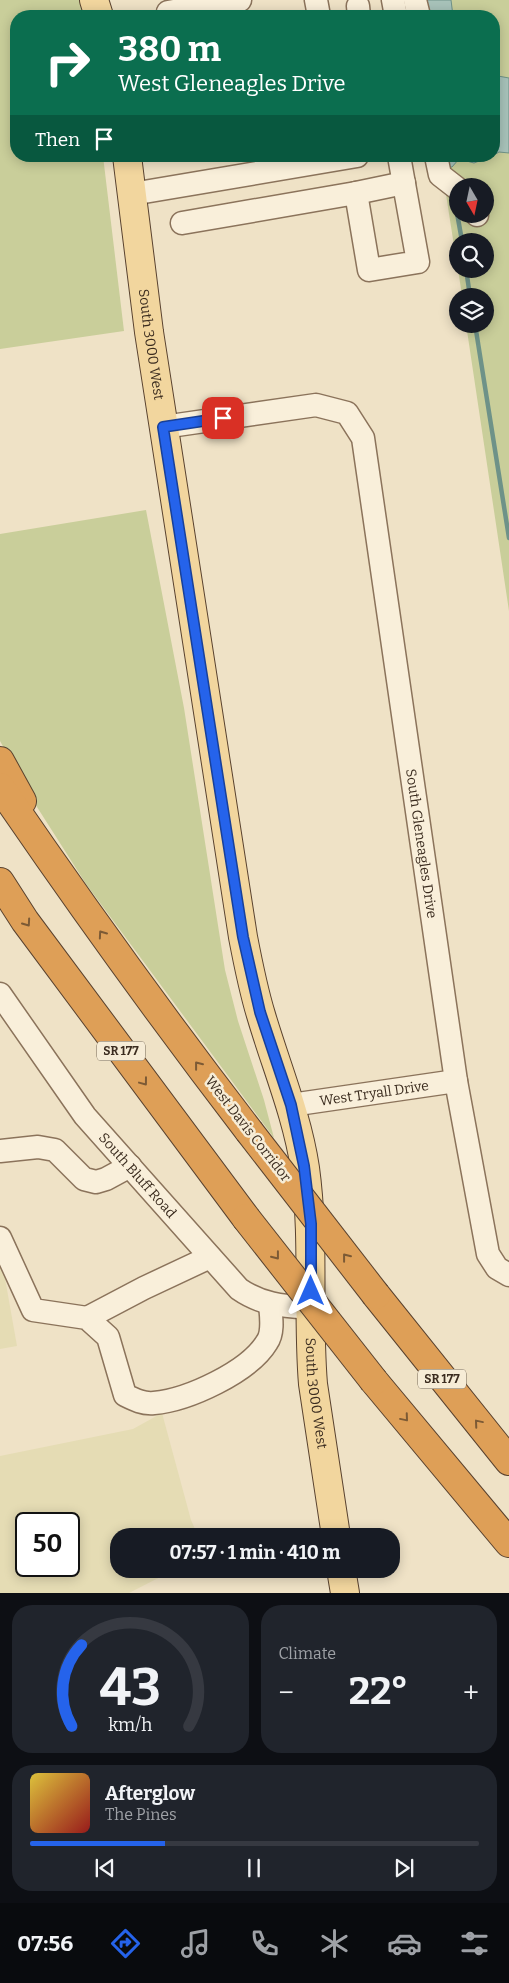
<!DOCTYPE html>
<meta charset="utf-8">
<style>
:root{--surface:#171b24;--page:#20242c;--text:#f1f3f6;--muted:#9ea1a6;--line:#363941;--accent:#2563eb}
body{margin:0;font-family:Bitter,serif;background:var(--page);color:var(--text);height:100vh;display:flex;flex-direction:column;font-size:19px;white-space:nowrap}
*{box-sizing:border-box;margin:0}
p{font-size:16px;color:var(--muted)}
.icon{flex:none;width:28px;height:28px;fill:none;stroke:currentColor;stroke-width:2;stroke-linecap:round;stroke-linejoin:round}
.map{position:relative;height:1593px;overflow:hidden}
.details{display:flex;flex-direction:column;gap:12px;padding:12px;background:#0d0f14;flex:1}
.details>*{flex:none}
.hud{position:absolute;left:10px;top:10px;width:490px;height:152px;border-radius:20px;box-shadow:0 2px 12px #0003;background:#0b6e4f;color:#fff;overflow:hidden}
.needle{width:32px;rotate:171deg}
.fabs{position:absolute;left:449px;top:178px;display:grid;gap:10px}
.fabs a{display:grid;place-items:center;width:45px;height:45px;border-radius:50%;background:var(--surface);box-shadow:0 2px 12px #0003;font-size:25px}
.speed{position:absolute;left:15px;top:1512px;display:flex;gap:10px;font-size:25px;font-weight:700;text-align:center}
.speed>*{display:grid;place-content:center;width:65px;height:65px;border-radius:50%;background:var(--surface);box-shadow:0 2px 12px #0003;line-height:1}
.speed .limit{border:2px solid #111;border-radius:8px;background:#fff;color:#111}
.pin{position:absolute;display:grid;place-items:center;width:42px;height:42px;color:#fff;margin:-21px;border-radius:10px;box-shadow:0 2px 8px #0006}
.me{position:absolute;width:55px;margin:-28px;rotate:0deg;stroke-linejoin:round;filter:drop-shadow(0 0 4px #0008)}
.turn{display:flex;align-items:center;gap:18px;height:105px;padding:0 25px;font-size:22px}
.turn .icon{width:65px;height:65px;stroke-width:2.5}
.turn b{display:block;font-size:35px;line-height:42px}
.then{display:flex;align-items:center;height:48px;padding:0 25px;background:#0003;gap:10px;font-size:19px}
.big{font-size:38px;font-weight:700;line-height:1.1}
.details .tile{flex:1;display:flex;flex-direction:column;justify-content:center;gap:8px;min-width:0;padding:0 18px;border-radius:20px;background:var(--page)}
.details .dial{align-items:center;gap:0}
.dial svg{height:130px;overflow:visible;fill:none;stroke:var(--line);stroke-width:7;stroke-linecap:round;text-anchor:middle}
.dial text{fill:var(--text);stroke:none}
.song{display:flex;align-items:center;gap:15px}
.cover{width:60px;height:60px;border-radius:8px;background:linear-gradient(135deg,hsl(50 70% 55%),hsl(0 70% 35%))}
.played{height:5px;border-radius:2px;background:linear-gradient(90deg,var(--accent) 30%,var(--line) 30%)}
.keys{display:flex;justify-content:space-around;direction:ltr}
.heat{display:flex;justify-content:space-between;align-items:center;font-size:28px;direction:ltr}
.details .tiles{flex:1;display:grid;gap:12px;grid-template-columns:1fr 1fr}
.tile:last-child{grid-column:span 2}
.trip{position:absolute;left:110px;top:1528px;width:290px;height:50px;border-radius:20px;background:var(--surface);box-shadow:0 2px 12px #0003;font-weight:700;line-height:50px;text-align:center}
.tab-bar{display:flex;height:80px;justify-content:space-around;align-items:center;background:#090b0e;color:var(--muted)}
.tab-bar .icon{width:35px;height:35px}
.tab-bar .on{color:var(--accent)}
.tab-bar b{font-size:22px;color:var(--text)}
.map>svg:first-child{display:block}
</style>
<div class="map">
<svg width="509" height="1593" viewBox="0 0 509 1593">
<rect width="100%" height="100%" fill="#efe2c6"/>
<!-- farmland -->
<g fill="#e5dcb4" fill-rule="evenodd">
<polygon points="0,1250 17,1346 0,1349"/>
<path d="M 162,1413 L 191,1520 L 198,1536 L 119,1536 L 119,1569 L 176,1569 L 129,1593 L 0,1593 L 0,1456 L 133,1429 ZM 26,1524 L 69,1524 L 69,1566 L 26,1566 Z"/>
</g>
<!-- green -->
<g fill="#c9ce9a" fill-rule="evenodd">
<polygon points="0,0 83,0 85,16 16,16 16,156 103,156 124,331 0,349"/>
<path d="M 414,0 L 509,0 L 509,611 L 466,324 L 485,324 L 485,296 L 462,296 L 458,269 L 485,269 L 485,241 L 458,241 L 457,265 L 440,156 L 494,156 L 494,16 L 417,16 ZM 458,186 L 485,186 L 485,214 L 458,214 Z"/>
<polygon points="146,510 184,708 225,970 238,1021 264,1100 274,1138 86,884 37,807 0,741 0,534"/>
</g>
<!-- water -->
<g fill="#a8c3ba" stroke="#6e9288">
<polygon points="423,0 451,0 453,16 426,16"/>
<polygon points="498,76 509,78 509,153 499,152 494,155 494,78"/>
<polygon points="447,156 492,156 474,163 459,159 452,167 447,167"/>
</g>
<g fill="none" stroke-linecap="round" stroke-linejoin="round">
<!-- stream -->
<g stroke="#6e9288" stroke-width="4.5">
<polyline points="454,196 462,241"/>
<polyline points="466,269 470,296"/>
<polyline points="475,324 509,538"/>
</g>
<!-- minor casing -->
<g stroke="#8b735b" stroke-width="25">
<g id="minor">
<polyline points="316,0 319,16"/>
<polyline points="393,0 396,16"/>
<polyline points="415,0 419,16"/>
<polyline points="358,6 359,16"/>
<polyline points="168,12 240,0"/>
<polyline points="436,156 440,175 458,189"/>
<polyline points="356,193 404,183"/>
<polyline points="132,194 357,156"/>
<polyline points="477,214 477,215"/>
<polyline points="182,223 356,193 369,270 418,262 399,156"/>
<path id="s1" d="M 163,427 L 316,405 L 347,413 L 363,438 L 456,1081 L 488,1254 L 497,1268 L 509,1275"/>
<path id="s2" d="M 0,994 L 85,1116 L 239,1289 C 262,1305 284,1306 311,1308"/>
<path id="s3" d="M 291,1105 L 456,1081"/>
<polyline points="0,1151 38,1147 55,1150 84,1179 96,1182 106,1179 130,1166"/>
<path d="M 0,1238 L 33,1310 L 87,1318 L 108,1337 L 125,1395 C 135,1400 143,1404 154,1403 C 188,1400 249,1372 267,1342 C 274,1332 271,1316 270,1304"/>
<polyline points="87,1318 144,1288 210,1257"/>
</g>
</g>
<!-- major casing -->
<g stroke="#59422f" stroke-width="30">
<g id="major">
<polyline points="94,0 99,16"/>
<path id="s4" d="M 127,156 L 149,332 L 243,937 C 248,963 253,989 261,1015 C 276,1066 297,1115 305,1168 C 315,1240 307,1312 313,1384 L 336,1536"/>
<polyline points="341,1569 345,1593"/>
</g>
</g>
<!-- highway casing -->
<g stroke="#59422f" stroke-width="30">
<g id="highway">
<polyline points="0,761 22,801"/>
<path d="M 0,787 C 80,904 163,1019 249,1131"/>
<polyline points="0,882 25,921 246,1218"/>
<polyline points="376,1295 509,1461"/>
<polyline points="374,1381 509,1543"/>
</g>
</g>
<!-- minor -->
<use href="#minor" stroke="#f9efda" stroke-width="22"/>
<!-- major -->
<use href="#major" stroke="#f2d69e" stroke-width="28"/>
<!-- highway -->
<use href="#highway" stroke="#de9f57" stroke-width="28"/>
<!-- highway-bridge casing -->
<g stroke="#59422f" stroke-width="30" stroke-linecap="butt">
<g id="highway-bridge">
<polyline points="249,1131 376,1295"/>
<polyline points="246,1218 374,1381"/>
</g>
</g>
<!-- highway-bridge -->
<use href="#highway-bridge" stroke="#de9f57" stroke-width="28"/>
</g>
<!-- one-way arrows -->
<defs><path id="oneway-chevron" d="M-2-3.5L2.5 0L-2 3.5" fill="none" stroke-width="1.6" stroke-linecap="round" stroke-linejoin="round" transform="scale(1.25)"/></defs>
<g stroke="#7c5a35">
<use href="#oneway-chevron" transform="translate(27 923) rotate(55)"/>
<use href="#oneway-chevron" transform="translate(102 934) rotate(-125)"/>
<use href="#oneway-chevron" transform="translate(198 1065) rotate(-128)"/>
<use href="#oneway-chevron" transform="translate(144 1082) rotate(53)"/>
<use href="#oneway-chevron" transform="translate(276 1256) rotate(52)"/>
<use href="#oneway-chevron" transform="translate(346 1257) rotate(-128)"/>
<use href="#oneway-chevron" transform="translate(405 1418) rotate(50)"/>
<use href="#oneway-chevron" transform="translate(478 1423) rotate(-130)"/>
</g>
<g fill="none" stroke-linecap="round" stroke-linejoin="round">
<!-- route casing -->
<g stroke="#184099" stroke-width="12">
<polyline id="route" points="223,418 163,427 243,937 260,1012 291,1105 304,1166 311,1224 311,1291"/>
</g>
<!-- route -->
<use href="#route" stroke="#2563eb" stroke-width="9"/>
</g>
<g text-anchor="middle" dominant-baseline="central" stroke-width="5" stroke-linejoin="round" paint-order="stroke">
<!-- shield labels -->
<g fill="#f6ecd6" stroke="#736656" stroke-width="1">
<rect x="97" y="1041.5" width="48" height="19" rx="4"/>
<rect x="418" y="1369.5" width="48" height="19" rx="4"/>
</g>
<g font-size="12" font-weight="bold" fill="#3b2c1f">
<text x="121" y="1051">SR 177</text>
<text x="442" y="1379">SR 177</text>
</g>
<!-- street labels -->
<g font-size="14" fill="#3b2c1f" stroke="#f6ecd6">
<text stroke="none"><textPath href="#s4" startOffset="190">South 3000 West</textPath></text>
<text stroke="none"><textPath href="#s1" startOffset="626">South Gleneagles Drive</textPath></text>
<text stroke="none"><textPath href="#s3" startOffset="84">West Tryall Drive</textPath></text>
<text transform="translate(248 1129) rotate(52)">West Davis Corridor</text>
<text stroke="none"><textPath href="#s2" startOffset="228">South Bluff Road</textPath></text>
<text stroke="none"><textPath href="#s4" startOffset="1255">South 3000 West</textPath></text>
</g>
</g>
</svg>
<div class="fabs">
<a><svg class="needle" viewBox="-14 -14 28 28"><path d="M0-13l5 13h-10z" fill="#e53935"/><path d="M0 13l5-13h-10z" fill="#9ea1a6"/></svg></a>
<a><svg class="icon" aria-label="search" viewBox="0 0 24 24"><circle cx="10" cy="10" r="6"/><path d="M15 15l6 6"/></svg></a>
<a><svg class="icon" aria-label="layers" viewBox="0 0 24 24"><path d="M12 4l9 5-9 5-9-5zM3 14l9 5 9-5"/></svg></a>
</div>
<div class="speed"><div class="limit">50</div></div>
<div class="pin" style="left:223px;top:418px;background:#d93025"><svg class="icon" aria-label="arrive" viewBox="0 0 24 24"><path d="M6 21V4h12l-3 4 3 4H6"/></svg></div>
<svg class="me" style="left:311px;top:1291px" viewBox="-20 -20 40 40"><path d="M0-17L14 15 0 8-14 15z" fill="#2563eb" stroke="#fff" stroke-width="4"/></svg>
<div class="trip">07:57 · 1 min · 410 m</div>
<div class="hud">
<div class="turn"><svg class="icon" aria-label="right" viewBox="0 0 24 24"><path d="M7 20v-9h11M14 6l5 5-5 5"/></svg><div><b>380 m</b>West Gleneagles Drive</div></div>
<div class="then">Then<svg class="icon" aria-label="arrive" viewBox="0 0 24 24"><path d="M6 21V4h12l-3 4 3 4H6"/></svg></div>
</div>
</div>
<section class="details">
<div class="tiles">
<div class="tile dial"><svg viewBox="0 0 100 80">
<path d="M14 69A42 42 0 1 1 86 69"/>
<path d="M14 69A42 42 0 0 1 20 19" stroke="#2563eb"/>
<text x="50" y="56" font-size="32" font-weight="700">43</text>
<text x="50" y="72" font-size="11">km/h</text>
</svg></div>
<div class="tile"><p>Climate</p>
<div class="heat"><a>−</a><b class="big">22°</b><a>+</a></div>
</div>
<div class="tile">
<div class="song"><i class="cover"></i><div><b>Afterglow</b><p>The Pines</p></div></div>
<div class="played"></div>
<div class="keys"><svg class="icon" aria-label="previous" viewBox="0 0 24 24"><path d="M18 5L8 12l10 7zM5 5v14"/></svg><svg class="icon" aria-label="pause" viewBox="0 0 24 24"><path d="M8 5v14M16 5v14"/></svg><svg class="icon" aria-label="next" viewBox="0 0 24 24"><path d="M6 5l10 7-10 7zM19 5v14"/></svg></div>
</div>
</div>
</section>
<nav class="tab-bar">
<b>07:56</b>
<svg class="icon on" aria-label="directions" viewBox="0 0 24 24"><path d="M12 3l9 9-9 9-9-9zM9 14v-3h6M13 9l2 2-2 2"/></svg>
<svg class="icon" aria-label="music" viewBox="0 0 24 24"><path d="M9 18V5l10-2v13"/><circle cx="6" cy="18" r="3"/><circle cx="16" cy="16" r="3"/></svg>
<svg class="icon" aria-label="phone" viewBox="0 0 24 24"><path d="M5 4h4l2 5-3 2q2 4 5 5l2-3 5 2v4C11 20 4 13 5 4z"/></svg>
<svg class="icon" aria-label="climate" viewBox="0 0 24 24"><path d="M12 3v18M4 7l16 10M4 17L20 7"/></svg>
<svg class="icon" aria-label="car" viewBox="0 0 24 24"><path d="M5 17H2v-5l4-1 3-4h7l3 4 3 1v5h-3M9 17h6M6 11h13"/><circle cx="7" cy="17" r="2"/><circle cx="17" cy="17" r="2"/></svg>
<svg class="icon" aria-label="filters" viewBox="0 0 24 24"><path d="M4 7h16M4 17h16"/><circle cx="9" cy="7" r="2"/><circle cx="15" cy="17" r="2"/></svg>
</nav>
